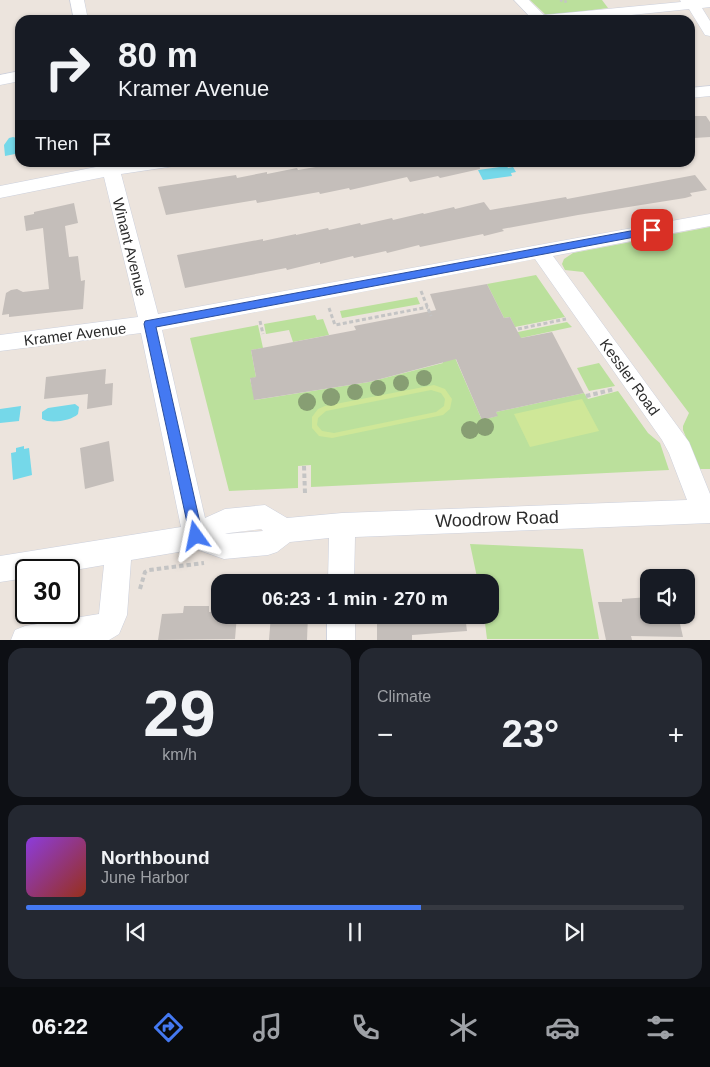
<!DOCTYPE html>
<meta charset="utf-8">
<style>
:root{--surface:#171b24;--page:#242831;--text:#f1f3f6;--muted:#9ea1a6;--line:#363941;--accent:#4479f2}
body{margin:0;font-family:Arial,sans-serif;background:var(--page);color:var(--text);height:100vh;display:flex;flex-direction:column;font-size:19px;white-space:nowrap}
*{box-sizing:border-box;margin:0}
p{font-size:16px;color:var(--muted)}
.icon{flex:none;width:28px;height:28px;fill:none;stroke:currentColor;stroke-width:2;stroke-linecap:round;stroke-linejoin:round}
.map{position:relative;height:640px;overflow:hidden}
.panel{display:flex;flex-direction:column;gap:8px;padding:8px;background:#0d0f14;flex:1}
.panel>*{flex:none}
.banner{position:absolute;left:15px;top:15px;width:680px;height:152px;border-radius:15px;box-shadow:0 1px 4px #0004;background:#171b24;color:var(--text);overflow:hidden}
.fabs{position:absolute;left:640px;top:569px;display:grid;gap:10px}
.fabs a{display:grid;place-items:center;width:55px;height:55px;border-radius:10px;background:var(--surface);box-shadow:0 1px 4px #0004;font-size:25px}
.speed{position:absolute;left:15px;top:559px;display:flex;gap:10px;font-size:25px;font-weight:700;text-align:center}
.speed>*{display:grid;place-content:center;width:65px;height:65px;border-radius:50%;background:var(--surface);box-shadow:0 1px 4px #0004;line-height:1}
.speed .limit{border:2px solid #111;border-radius:8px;background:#fff;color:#111}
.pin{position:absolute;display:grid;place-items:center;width:42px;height:42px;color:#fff;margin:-21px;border-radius:10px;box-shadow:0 2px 8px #0006}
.me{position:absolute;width:55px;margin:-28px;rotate:348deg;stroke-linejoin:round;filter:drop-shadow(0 0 4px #0008)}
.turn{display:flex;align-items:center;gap:18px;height:105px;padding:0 20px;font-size:22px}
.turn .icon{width:65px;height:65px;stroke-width:2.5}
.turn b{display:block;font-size:35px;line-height:42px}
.then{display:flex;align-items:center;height:48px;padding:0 20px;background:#0003;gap:10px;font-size:19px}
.big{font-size:38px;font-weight:700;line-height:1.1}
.panel .tile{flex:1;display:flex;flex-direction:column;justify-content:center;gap:8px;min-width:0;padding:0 18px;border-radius:15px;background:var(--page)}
.panel .dial{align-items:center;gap:0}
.dial b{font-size:65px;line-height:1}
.song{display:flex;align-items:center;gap:15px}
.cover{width:60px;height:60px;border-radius:8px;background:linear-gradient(135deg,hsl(270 70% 55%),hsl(10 70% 35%))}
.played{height:5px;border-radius:2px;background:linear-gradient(90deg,var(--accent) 60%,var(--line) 60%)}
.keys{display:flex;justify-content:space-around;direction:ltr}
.heat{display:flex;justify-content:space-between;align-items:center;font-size:28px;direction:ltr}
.panel .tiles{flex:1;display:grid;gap:8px;grid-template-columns:1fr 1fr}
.tile:last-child{grid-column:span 2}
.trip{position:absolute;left:211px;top:574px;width:288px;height:50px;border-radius:15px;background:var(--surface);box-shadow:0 1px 4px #0004;font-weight:700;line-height:50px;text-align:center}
.menu{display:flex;height:80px;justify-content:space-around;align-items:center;background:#090b0e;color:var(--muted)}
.menu .icon{width:35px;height:35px}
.menu .selected{color:var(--accent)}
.menu b{font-size:22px;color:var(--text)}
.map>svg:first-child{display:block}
</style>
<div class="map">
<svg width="710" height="640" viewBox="0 0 710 640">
<rect width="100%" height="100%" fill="#ece4dd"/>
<!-- green -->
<g fill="#bbe09c">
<polygon points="530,0 602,0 608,8 547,16"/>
<polygon points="710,227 710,469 699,469 683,430 683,426 689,413 583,272 565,270 562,264 564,259 573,253"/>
<polygon points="536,275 565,317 515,327 510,317 504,318 487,284"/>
<polygon points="417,297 420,304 342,318 340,311"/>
<polygon points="315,315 317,320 323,319 329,335 293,342 289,330 266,334 264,324"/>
<polygon points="567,322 572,327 516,339 518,332"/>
<polygon points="258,325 263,348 251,350 256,377 250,379 255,400 369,382 443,363 440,355 453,353 482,420 497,416 496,412 584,393 588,399 618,391 648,433 660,443 669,470 311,487 311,465 298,466 298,488 229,491 190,338"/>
<polygon points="599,363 615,386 589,391 577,368"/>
<polygon points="470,544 583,549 599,639 487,639 484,615 490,615 490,582 478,582"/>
</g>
<!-- pitch -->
<g fill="#cfe798" fill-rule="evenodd">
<path d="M 434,385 L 445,389 L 452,399 L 450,409 L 443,415 L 332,438 L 319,436 L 312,428 L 312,417 L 318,409 L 325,406 ZM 431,390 L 441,393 L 445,399 L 444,406 L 436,412 L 334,433 L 322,431 L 317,425 L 318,418 L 326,411 Z"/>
<polygon points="582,399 599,431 530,447 514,414"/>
</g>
<!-- water -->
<g fill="#75d8e9">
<polygon points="13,137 20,139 20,153 5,156 4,145 9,138"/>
<polygon points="507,166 508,168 513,167 516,172 511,173 512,176 483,180 478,170"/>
<path d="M 75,404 L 79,407 L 78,414 C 71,421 50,424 42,419 L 42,412 L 48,408 Z"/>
<polygon points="21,406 19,421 0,423 0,409"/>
<polygon points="24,446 24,449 29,448 32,475 13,480 11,453 16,452 16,448"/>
</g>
<!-- building -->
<g fill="#c4beba">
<polygon points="690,116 706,116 710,122 710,137 694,138 690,131"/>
<polygon points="345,162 479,162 480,169 440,178 438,176 410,182 407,177 350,190 349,188 320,194 319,192 257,203 256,200 166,215 158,187 236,175 237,178 267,172 267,174 297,168 298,170"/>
<polygon points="695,175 707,190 690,193 692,196 685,198 578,215 502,229 504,231 484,236 483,234 420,247 419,245 387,253 386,251 354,258 353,256 320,264 320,262 287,270 286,268 185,288 177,255 263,239 263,241 296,234 296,235 328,228 329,230 360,223 361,225 392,218 393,220 423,213 424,214 454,207 455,209 484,202 490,210 566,197 567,199"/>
<polygon points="74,203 78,223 65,226 69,257 78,256 81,281 85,280 83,309 9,317 9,314 2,315 6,293 11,290 17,289 23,292 49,289 43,228 26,231 24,216 34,214 34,212"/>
<polygon points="487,284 504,318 510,317 521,338 552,332 584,393 496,412 498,416 482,420 456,359 369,382 254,400 250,378 256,377 251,350 356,330 354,326 436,310 430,294"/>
<polygon points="106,369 105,384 113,383 112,405 87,409 88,394 44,399 46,377"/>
<polygon points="109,441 114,481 85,489 80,448"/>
<polygon points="649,597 649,615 678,615 683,637 631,636 632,640 606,640 598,602 622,602 622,599"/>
<polygon points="184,606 209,606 209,612 220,611 220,615 237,615 235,639 158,640 162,614 183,613"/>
<polygon points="271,615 308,615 307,640 269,640"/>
<polygon points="377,615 465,615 467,631 412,635 412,640 377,640"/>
</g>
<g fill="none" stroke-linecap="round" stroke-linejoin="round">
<!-- minor casing -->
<g stroke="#ccd0dc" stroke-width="1">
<g id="minor">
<polygon points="70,0 84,0 88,20 74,20"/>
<polygon points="514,0 529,0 544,15 681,2 680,0 710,0 710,7 702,8 710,21 710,36 705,35 689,9 583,20 533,20"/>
<polygon points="20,71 20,81 0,85 0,75"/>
<polygon points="710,86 710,96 690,98 690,88"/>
<path d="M 100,162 L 176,162 L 174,166 L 168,167 L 121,174 L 158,314 L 710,214 L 710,226 L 553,256 L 689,442 L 710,494 L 710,523 L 355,537 L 354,582 L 328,582 L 329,538 L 290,542 L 277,552 L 268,555 L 224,559 L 196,549 L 131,560 L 127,615 L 119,634 L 109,640 L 11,640 L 15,630 L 25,626 L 99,614 L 104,565 L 69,571 L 26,570 L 26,578 L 0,582 L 0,556 L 181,527 L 141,333 L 0,351 L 0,335 L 138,317 L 104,177 L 0,198 L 0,186 L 101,166 ZM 535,259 L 662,440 L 669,453 L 687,500 L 342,513 L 287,518 L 265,505 L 225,509 L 205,518 L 162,330 ZM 261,529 L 263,531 L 225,534 L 229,533 Z"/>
<rect x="327" y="615" width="28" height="25"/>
</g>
</g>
<!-- path-far2 -->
<polyline stroke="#c4c4c4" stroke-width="2.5" stroke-dasharray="2.5 2" stroke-linecap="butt" points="560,0 567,2"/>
<!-- path-far1 -->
<g stroke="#c4c4c4" stroke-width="3" stroke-dasharray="4 2.5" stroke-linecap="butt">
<polyline points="421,291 431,316"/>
<polyline points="329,308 335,325 428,307"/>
<polyline points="260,321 263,334"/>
<polyline points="518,329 566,319"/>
</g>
<!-- path -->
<g stroke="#c4c4c4" stroke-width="4" stroke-dasharray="4.5 3" stroke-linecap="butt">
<polyline points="586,396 615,389"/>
<polyline points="304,466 305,493"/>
<polyline points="140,589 145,572 149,570 204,563"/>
</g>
<!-- minor -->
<use href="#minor" fill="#fff" fill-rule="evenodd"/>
</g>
<!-- trees -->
<g fill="#879e73">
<circle cx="424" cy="378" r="8"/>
<circle cx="401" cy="383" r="8"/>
<circle cx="378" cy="388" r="8"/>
<circle cx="355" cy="392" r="8"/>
<circle cx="331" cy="397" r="9"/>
<circle cx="307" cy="402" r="9"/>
<circle cx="485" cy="427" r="9"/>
<circle cx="470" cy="430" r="9"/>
</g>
<!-- route -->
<polygon fill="#4479f2" stroke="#2c4f9d" points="652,227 656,228 657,230 656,233 156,327 203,536 200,541 196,543 191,541 144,324 145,321"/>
<g text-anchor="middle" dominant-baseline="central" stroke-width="4.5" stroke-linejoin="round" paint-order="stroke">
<!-- street labels -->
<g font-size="15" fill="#2b2b2b" stroke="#fff">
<text transform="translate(130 247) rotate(76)">Winant Avenue</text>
<text transform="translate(75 334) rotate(-7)">Kramer Avenue</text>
<text transform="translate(630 377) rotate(54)">Kessler Road</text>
</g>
<!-- near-street labels -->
<g font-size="18" fill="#2b2b2b" stroke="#fff">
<text transform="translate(497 519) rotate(-2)">Woodrow Road</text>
</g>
</g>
</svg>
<div class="fabs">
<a><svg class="icon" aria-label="sound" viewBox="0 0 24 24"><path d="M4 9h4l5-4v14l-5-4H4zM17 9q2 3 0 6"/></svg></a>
</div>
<div class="speed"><div class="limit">30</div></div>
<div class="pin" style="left:652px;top:230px;background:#d93025"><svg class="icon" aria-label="arrive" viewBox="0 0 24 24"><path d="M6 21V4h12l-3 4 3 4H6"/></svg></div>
<svg class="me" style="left:196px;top:536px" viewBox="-20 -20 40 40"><path d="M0-17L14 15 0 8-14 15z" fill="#4479f2" stroke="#fff" stroke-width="4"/></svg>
<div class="trip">06:23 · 1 min · 270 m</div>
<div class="banner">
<div class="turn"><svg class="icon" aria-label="right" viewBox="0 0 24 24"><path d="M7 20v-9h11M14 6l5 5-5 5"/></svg><div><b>80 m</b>Kramer Avenue</div></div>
<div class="then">Then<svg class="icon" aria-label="arrive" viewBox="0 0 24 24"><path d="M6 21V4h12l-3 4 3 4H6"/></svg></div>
</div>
</div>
<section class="panel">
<div class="tiles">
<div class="tile dial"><b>29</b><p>km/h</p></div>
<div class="tile"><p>Climate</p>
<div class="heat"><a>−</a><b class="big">23°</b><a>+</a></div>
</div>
<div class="tile">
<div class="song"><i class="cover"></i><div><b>Northbound</b><p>June Harbor</p></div></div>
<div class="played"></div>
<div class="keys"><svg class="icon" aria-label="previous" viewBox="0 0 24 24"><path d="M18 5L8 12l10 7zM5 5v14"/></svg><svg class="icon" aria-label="pause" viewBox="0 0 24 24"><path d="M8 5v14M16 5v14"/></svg><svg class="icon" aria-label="next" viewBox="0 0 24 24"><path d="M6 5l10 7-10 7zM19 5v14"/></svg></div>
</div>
</div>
</section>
<nav class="menu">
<b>06:22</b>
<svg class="icon selected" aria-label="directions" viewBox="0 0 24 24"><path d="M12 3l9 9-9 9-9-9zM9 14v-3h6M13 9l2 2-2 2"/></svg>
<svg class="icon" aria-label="music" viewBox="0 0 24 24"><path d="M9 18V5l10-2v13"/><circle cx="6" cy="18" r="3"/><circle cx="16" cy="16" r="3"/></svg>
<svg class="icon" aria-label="phone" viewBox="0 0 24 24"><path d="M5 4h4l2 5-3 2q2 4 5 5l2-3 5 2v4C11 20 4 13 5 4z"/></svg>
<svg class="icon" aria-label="climate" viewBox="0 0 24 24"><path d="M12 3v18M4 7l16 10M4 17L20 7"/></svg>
<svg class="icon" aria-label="car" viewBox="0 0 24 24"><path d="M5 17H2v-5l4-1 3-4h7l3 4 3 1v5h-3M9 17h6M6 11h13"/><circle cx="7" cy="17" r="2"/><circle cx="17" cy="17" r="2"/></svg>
<svg class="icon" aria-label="filters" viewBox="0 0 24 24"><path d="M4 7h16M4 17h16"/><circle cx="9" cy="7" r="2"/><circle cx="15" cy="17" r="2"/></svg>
</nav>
